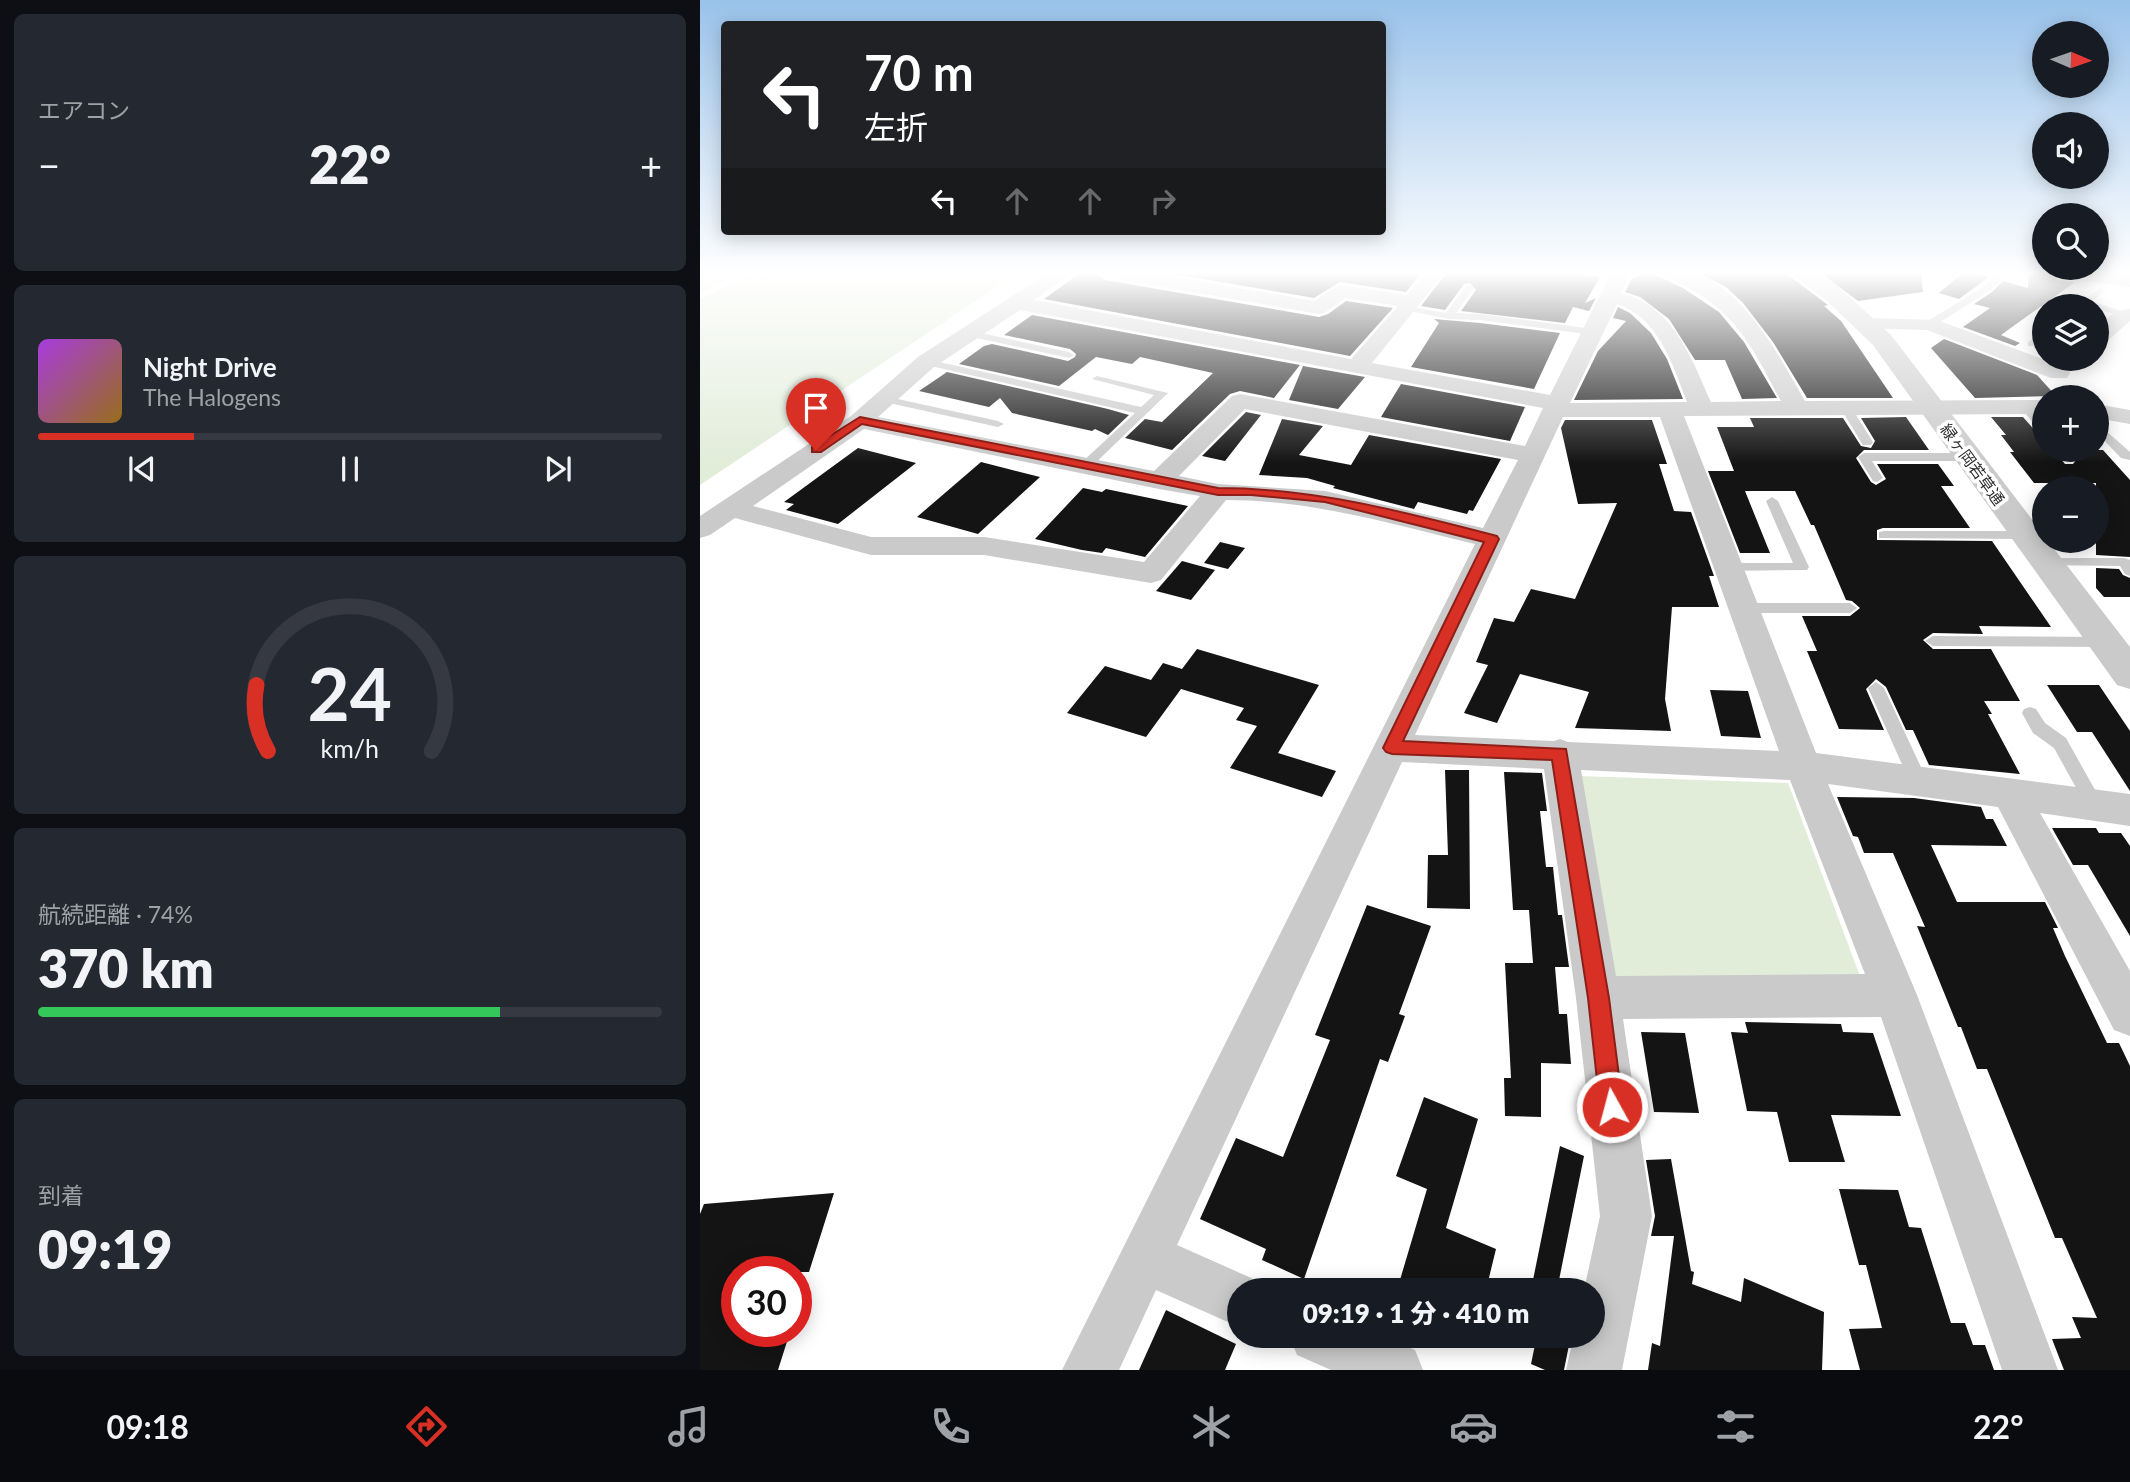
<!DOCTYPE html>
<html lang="ja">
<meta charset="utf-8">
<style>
:root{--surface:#171b24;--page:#242831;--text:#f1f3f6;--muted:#9ea1a6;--line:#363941;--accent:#d93025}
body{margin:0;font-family:Lato,"Noto Sans JP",sans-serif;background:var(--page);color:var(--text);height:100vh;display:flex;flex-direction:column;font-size:26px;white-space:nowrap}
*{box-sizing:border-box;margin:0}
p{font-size:23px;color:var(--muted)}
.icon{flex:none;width:38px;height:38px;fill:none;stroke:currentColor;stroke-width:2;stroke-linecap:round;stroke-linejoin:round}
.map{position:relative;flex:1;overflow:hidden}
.details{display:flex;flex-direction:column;gap:14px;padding:14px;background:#0d0f14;width:700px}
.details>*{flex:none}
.banner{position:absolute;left:21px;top:21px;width:665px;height:214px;border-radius:7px;box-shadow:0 4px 18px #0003;background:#202124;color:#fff;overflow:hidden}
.needle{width:46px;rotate:92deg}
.buttons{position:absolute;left:1332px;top:21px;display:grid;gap:14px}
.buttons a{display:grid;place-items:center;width:77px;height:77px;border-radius:50%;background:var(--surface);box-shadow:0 4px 18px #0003;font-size:35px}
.speed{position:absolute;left:21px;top:1256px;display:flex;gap:14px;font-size:35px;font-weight:700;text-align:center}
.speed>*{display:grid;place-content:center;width:91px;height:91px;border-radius:50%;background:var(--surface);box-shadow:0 4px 18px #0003;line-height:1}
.speed .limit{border:10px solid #d22;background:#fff;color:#111}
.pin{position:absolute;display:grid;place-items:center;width:60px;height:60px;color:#fff;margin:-72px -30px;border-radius:50% 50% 50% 0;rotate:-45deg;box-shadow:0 0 7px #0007}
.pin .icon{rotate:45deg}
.me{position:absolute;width:77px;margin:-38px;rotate:353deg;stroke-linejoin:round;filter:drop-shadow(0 0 5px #0008)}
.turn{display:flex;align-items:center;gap:24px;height:147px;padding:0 28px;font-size:32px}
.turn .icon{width:91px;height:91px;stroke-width:2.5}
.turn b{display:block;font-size:49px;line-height:60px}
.lanes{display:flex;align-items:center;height:66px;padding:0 28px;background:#0003;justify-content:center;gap:35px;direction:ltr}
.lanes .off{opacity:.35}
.big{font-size:52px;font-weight:800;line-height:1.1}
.details .widget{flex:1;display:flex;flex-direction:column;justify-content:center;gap:10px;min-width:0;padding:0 24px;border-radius:10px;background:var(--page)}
.details .dial{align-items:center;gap:0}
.dial svg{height:182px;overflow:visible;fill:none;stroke:var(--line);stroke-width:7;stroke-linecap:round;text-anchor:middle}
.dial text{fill:var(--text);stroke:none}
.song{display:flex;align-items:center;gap:21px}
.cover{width:84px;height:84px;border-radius:10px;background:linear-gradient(135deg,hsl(280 70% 55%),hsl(40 70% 35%))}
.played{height:7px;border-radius:4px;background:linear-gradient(90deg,var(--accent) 25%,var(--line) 25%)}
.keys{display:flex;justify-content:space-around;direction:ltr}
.heat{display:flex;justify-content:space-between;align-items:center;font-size:38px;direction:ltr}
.charge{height:10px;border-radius:5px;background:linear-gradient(90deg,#34c759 74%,var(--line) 0)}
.trip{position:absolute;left:527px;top:1278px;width:378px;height:70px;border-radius:35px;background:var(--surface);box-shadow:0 4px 18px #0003;font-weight:800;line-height:70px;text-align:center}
.dock{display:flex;height:112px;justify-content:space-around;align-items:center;background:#090b0e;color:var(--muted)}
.dock .icon{width:49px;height:49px}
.dock .on{color:var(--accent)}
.dock b{font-size:32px;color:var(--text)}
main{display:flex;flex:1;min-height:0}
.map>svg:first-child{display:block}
</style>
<main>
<section class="details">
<div class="widget"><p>エアコン</p>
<div class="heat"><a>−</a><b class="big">22°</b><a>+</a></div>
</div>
<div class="widget">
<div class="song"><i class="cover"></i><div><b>Night Drive</b><p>The Halogens</p></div></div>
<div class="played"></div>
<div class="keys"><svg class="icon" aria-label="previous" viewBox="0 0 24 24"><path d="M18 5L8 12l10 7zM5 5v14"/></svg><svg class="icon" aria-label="pause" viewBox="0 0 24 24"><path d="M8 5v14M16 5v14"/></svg><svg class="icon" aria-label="next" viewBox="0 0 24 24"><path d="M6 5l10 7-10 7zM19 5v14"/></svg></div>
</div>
<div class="widget dial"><svg viewBox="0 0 100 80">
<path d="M14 69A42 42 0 1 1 86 69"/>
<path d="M14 69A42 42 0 0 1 9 40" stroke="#d93025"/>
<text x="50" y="56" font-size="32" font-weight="700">24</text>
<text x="50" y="72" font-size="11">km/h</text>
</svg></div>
<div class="widget"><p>航続距離 · 74%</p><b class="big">370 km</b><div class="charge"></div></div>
<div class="widget"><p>到着</p><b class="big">09:19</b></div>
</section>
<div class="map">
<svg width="1430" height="1370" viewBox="0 0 1430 1370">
<rect width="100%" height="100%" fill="#fff"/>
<!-- green -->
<g fill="#e1ecd9">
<polygon points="0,271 43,271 0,293"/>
<polygon points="55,271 308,271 310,278 0,485 0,299"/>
<polygon points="879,776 1088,783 1161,979 912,983"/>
</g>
<!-- building -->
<g fill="#141414">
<polygon points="383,271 393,271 405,280 619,317 628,314 646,301 693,308 650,356 344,299"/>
<polygon points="457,271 723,271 706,292 640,282 614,298"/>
<polygon points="748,271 861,271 900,277 885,303 896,298 889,311 873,307 865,323 761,311 776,290 770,283 764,284 745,310 721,306"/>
<polygon points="947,271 983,288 1019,312 1044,342 1077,398 1042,399 1025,360 995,360 969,319 940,297 925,292 931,280"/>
<polygon points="994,271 1023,274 1030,271 1083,271 1128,305 1124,306 1141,321 1193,398 1107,398 1073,342 1043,303 1026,287"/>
<polygon points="1118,271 1221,271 1223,292 1158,301"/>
<polygon points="1265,271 1289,277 1259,299 1239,293"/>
<polygon points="1329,271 1345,271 1357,280 1375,282 1301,335 1320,343 1315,346 1263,327 1290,308 1274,304 1292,292 1303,281 1328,288"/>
<polygon points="918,307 930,313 951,333 967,359 983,399 874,400 898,351 926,321 913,318"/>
<polygon points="332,315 600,365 574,398 540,391 530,394 472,450 425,438 445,419 462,422 513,373 440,357 432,364 396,357 359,386 259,364 284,346 292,344 368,361 375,357 376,354 370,349 304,335"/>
<polygon points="734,319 780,323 860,333 834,389 711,367 739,323"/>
<polygon points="1244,339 1337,375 1356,396 1275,398 1231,348"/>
<polygon points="603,366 665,377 638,409 589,400"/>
<polygon points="247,372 408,409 429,415 408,435 395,429 392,431 312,413 300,398 289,407 219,391"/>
<polygon points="701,384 825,407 810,441 681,417"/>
<polygon points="546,412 561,415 525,461 502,456"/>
<polygon points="1206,417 1229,450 1164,450 1156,458 1171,482 1176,485 1186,479 1177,464 1238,464 1254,486 1241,486 1270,528 1183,528 1177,530 1177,540 1292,541 1351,627 1279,626 1283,634 1233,633 1223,640 1233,649 1291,649 1320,701 1284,701 1292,714 1288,714 1320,774 1229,765 1213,730 1206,730 1186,687 1176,679 1166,689 1184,730 1139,729 1107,651 1117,651 1102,616 1150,616 1160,608 1152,601 1146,600 1114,525 1111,525 1095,491 1045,491 1070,553 1040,553 1008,471 1034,471 1017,427 1054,427 1050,418 1143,418 1161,446 1171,448 1175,441 1161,418"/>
<polygon points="1291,417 1323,417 1344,441 1344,450 1353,450 1365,464 1373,464 1377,459 1371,450 1403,450 1430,480 1430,557 1396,555 1396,483 1334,483 1310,452 1314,452 1301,435 1306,435"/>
<polygon points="582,419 623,426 599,455 651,465 669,435 801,459 773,511 769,510 767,514 718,502 714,509 633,488 635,486 607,478 559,475"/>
<polygon points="865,420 952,420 967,464 959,464 974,511 991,512 1014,576 1009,576 1019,607 972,607 965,699 971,731 875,728 889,692 820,674 797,723 764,713 788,665 776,662 794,618 814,622 831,589 875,599 917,503 878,504 861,428"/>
<polygon points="158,448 216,463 138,524 86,510 94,504 84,502"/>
<polygon points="281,462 340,477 278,534 217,517"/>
<polygon points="383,488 402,492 406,489 488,506 445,557 406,548 402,553 382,550 335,539"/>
<polygon points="520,542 545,548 528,569 504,563"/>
<polygon points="482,561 515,570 491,600 456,591"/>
<polygon points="1396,568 1419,569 1423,575 1430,578 1430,597 1404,597 1396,588"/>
<polygon points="497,649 619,685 578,753 636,771 622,797 530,768 557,726 536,720 544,708 481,689 446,737 367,713 405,666 451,680 463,663 482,669"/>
<polygon points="1347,685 1399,685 1430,731 1430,791 1392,732 1377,732"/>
<polygon points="1010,690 1048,691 1061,738 1021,736"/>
<polygon points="745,770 769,770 770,909 727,908 728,855 748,855"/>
<polygon points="804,772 842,773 847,811 840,811 846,867 853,867 858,915 862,915 869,967 855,967 859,1014 867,1014 871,1064 841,1063 841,1117 805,1116 804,1078 811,1078 805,963 833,963 829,910 813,910"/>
<polygon points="1137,797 1214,798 1281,807 1286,819 1293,819 1307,846 1231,845 1257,902 1345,902 1358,928 1353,928 1365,956 1407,1043 1419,1043 1430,1066 1430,1370 1364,1370 1352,1339 1381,1338 1372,1317 1397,1318 1362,1238 1355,1238 1287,1069 1277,1069 1261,1027 1258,1027 1217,926 1225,927 1193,853 1164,853 1158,837 1153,836"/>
<polygon points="1352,828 1396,828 1399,833 1421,833 1430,846 1430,936 1388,865 1373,865"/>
<polygon points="667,905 731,926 699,1014 705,1016 688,1062 680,1059 604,1279 562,1260 566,1249 500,1219 536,1138 583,1157 630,1040 615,1035"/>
<polygon points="1045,1022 1141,1024 1143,1032 1173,1033 1201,1116 1131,1115 1145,1162 1089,1162 1077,1112 1047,1111 1031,1032 1048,1033"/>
<polygon points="941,1032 985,1033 999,1113 954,1112"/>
<polygon points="724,1097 778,1119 746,1228 796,1249 786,1290 697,1290 727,1189 696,1176"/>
<polygon points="860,1146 884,1156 857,1290 831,1290"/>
<polygon points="971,1159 991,1271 994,1272 992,1284 1041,1302 1044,1278 1124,1312 1122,1370 948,1370 952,1343 960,1346 974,1236 951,1236 955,1216 946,1160"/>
<polygon points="1139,1189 1198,1190 1209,1227 1221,1228 1251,1323 1265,1323 1273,1345 1285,1345 1294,1370 1160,1370 1149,1329 1182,1328 1166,1265 1159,1265"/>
<polygon points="134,1193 109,1272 37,1272 37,1332 90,1332 78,1370 0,1370 0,1214 4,1204"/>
<polygon points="466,1310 536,1344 525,1370 439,1370"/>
<polygon points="837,1335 871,1335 864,1370 845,1370 831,1364"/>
</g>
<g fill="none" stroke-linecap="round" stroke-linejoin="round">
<!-- service -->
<g fill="#cacaca" fill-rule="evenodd">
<polygon points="1291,271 1300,271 1302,278 1291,290 1234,326 1226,326 1226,322 1285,286 1292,278"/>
<polygon points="769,285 774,288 756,313 780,314 893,329 898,332 893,335 780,320 749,319 700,309 705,306 746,313 766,286"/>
<polygon points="1400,288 1405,291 1392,301 1426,313 1426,317 1396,309 1396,306 1375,306"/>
<polygon points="267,330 369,352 374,355 369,358 263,335 263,331"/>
<polygon points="1344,332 1344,340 1336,346 1328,346 1328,342"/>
<polygon points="226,359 441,407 454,395 392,379 397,376 468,393 389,469 381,469 381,463 435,413 222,364 221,362"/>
<polygon points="184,396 298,421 304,424 298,427 180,401 180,397"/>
<path d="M 1326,404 C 1338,408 1344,421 1344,432 L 1340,431 L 1320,407 Z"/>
<polygon points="1147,406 1151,407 1173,442 1171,445 1163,445 1161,442 1141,409"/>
<polygon points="1396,422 1430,452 1430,460 1421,458 1396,432"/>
<polygon points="1356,450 1368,450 1375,458 1373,461 1365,461"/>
<polygon points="1164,453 1269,453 1275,457 1269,461 1172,461 1183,478 1177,482 1173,481 1158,457"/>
<polygon points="1072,497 1078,501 1109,567 1107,570 1024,571 1022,568 1024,565 1029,563 1093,563 1066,501"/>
<polygon points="1184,531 1326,531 1333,535 1326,539 1179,538 1179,532"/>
<polygon points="1346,558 1424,558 1430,560 1430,576 1425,574 1420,566 1341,565 1339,562 1341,559"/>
<polygon points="1044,603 1150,603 1157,608 1150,613 1044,613 1037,608"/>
<polygon points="1233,636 1405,637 1413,642 1405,647 1233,646 1225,641"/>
<polygon points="1176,682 1184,688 1227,780 1224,785 1218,787 1212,785 1209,780 1168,688"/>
<polygon points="1330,707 1336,709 1345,723 1366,738 1404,806 1401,811 1395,813 1389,811 1354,748 1333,733 1322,713 1324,709"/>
</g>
<!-- minor -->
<g fill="#cacaca" fill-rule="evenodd">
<path d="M 351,271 L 374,271 L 334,300 L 651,359 L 698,306 L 645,298 L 626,312 L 619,314 L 405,277 L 396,271 L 440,271 L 615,301 L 634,287 L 641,285 L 707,295 L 727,271 L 746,271 L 672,363 L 850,395 L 912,271 L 932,271 L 921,293 C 973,306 991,357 1011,402 L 1081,401 C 1047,337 1031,303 960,275 L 958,271 C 966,271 977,270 985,271 C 1042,282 1079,356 1105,401 L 1344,400 L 1344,414 L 984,416 L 1116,753 L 1430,794 L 1430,826 L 1340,813 L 1430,971 L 1430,1036 L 1414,1030 L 1298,807 L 1128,784 L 1217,995 L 1358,1370 L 1302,1370 L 1181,1017 L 923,1019 L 952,1216 L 922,1370 L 866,1370 L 874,1335 L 892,1335 L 892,1290 L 884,1290 L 900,1216 L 876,998 L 844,769 L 702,762 L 477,1245 L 558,1281 L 562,1290 L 539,1290 L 539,1327 L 456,1290 L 419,1370 L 362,1370 L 775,544 C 692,524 611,500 526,500 L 461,580 L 451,583 L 284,555 L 171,555 L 35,518 L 10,535 L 0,538 L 0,516 L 151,416 L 218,357 ZM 917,304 C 958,317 973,365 987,402 L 870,403 ZM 320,310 L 843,408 L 825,446 L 540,394 L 532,396 L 454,471 L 178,417 L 234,367 ZM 545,409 L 818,460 L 783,528 L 625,491 L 518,484 L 479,476 ZM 863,417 L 960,417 L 1079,751 L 868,742 L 860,739 L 854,741 L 715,735 ZM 164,429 L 459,489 L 500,496 L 444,562 L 284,537 L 171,537 L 53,506 ZM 881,770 L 1090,780 L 1165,974 L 916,976 Z"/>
<polygon points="1348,271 1402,271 1430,275 1430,287 1357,277"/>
<polygon points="1430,309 1430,321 1404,344 1396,345 1396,327 1416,311"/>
<polygon points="1167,318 1237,320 1367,368 1370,373 1367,378 1351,378 1227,330 1160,328 1156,324 1160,320"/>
<polygon points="1396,404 1430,410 1430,424 1396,418"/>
<polygon points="589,1335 681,1335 715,1350 723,1370 631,1370 597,1355"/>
</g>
<!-- tertiary -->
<polygon fill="#cacaca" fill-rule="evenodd" points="1086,271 1113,271 1142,290 1191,335 1344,535 1344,541 1348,541 1430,647 1430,689 1417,685 1173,345 1126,300"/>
</g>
<!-- sky -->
<linearGradient id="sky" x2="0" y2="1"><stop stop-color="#99c2ea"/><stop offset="0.59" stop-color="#fff"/><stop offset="1" stop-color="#fff" stop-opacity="0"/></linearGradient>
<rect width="1430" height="463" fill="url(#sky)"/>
<!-- route -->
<path fill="#d93025" stroke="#8d1f18" stroke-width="2" d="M 160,417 L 518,488 C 614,488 705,512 797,536 L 799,539 L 703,741 L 866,749 L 909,998 L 923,1107 L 920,1115 L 912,1118 L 904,1115 L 900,1107 L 888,998 L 852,760 L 692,754 L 686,752 L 683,748 L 784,542 L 625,502 L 551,495 L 518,495 L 162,424 L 121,452 L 112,452 L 112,447 Z"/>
<g text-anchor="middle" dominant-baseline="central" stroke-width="7" stroke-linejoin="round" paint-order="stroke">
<!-- far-street labels -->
<g font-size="16" fill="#2d2d2d" stroke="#fff">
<text transform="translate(1273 464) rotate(54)">緑ヶ岡若草通</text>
</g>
</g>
</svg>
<div class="buttons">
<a><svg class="needle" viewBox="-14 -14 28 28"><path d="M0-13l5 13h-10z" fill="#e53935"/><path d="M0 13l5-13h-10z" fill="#9ea1a6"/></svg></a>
<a><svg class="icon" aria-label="sound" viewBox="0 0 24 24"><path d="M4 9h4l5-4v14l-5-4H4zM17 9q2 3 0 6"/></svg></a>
<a><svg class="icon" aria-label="search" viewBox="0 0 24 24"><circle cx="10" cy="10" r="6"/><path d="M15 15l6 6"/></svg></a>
<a><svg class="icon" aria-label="layers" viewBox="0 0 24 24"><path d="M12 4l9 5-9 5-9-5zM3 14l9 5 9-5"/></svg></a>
<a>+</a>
<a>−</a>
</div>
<div class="speed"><div class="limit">30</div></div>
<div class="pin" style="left:116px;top:450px;background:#d93025"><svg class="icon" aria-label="arrive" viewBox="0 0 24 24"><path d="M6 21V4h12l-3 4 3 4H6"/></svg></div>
<svg class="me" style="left:912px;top:1107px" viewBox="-20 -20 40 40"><circle r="17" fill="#d93025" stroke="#fff" stroke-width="3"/><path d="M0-11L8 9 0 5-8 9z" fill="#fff"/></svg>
<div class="trip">09:19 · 1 分 · 410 m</div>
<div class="banner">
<div class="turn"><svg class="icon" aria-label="left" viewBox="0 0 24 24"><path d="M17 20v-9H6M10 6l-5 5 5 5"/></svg><div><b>70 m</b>左折</div></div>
<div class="lanes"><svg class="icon" aria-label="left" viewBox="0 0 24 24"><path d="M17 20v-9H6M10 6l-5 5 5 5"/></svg><svg class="icon off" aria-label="ahead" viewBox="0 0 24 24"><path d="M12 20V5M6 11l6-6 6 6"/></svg><svg class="icon off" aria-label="ahead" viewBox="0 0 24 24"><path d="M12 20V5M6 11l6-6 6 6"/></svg><svg class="icon off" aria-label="right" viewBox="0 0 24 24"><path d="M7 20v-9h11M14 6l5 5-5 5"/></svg></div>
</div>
</div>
</main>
<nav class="dock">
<b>09:18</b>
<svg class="icon on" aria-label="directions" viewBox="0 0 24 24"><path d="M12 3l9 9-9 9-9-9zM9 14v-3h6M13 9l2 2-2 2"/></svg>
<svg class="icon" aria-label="music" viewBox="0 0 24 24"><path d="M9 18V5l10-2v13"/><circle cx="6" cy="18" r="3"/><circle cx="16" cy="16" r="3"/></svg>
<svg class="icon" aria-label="phone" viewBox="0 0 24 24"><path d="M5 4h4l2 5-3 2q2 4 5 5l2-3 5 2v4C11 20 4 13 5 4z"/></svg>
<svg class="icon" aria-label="climate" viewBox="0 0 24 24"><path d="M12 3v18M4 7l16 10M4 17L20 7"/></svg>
<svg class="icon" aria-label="car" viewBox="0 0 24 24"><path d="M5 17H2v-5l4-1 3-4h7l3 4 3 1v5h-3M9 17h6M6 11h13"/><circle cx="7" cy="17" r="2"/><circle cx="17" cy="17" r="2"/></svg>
<svg class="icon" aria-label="filters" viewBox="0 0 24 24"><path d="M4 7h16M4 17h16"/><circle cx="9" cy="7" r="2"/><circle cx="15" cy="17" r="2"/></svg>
<b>22°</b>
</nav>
